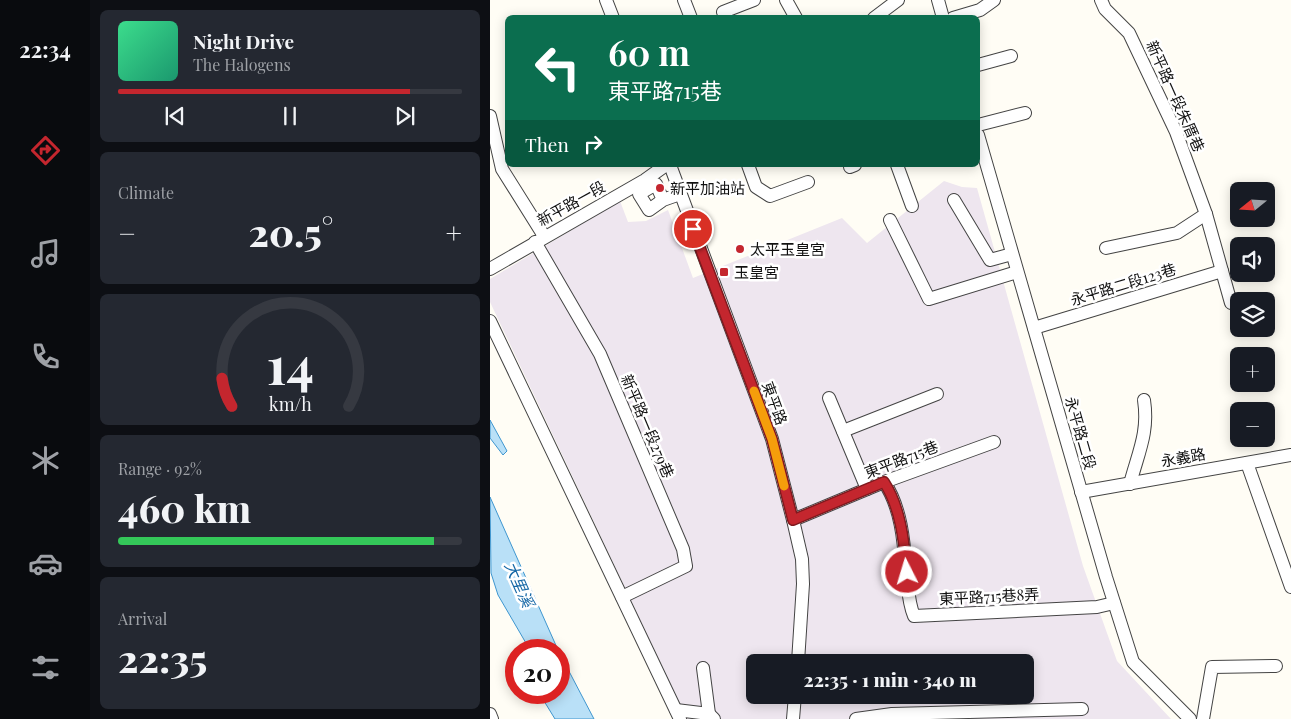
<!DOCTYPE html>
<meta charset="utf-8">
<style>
:root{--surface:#171b24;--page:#242831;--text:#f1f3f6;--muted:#9ea1a6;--line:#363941;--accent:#c4262e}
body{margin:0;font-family:"Playfair Display","Noto Sans TC",serif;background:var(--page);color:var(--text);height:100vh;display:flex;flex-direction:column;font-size:19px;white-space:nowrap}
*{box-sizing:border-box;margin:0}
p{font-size:16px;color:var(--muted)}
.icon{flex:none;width:28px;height:28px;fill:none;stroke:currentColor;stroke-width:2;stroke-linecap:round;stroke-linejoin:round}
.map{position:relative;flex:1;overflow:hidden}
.sheet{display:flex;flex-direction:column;gap:10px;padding:10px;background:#0d0f14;width:400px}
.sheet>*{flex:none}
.banner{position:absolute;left:15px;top:15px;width:475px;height:152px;border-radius:8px;box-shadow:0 2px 12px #0003;background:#0b6e4f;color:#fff;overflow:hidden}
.needle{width:32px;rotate:252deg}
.controls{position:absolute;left:740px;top:182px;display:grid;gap:10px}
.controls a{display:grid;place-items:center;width:45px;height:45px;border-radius:8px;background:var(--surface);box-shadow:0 2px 12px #0003;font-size:25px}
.speed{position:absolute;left:15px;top:639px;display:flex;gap:10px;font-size:25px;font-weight:700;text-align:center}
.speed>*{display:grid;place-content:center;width:65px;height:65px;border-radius:50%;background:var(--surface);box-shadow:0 2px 12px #0003;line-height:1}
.speed .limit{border:8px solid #d22;background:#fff;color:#111}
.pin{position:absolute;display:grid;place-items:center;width:42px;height:42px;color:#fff;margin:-21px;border:2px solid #fff;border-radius:50%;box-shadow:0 1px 5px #0007}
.me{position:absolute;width:55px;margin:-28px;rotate:355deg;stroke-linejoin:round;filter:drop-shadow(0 0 4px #0008)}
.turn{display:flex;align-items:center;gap:18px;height:105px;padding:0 20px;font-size:22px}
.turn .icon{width:65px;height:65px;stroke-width:2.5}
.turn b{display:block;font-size:35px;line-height:42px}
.then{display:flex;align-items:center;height:48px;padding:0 20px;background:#0003;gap:10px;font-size:19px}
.big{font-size:38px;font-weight:800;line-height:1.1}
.sheet .tile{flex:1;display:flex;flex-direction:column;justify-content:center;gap:8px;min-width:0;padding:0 18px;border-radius:8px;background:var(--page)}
.sheet .dial{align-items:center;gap:0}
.dial svg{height:130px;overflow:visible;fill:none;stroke:var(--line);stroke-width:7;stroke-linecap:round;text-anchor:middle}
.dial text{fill:var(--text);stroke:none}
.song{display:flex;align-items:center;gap:15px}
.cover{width:60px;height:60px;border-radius:8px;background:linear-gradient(135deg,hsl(150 70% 55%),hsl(160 70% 35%))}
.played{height:5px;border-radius:2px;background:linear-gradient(90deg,var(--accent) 85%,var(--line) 85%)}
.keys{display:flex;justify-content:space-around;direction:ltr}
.heat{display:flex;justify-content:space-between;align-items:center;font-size:28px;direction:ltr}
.charge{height:8px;border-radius:4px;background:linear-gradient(90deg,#34c759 92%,var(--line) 0)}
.trip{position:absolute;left:256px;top:654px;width:288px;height:50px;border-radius:8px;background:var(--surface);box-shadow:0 2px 12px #0003;font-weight:800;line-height:50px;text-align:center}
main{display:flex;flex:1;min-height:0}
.tabs{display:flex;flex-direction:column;width:90px;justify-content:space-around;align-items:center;background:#090b0e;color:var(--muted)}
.tabs .icon{width:35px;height:35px}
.tabs .current{color:var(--accent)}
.tabs b{font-size:22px;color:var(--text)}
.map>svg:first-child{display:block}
</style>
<main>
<nav class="tabs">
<b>22:34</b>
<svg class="icon current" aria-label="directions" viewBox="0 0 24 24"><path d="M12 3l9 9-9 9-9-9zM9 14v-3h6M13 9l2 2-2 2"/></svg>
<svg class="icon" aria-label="music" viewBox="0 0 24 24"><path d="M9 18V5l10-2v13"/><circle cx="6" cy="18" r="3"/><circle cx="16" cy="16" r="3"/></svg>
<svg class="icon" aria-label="phone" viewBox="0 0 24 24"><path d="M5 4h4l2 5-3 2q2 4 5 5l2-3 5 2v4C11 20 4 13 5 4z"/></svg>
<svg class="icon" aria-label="climate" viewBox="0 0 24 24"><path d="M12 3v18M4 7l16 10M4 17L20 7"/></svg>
<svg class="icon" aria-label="car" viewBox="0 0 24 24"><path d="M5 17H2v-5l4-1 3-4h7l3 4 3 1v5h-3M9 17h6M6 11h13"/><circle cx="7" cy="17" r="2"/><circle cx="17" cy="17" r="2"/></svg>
<svg class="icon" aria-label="filters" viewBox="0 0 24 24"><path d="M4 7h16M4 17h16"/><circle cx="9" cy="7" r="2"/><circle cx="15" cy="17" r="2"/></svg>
</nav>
<section class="sheet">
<div class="tile">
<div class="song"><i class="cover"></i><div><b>Night Drive</b><p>The Halogens</p></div></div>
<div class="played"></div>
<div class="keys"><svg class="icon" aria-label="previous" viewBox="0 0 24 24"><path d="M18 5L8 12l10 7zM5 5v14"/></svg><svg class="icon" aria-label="pause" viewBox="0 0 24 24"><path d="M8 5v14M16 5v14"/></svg><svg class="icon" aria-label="next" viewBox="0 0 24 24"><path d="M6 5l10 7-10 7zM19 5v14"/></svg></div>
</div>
<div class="tile"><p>Climate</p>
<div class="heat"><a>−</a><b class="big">20.5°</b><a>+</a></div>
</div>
<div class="tile dial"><svg viewBox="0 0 100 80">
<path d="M14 69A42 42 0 1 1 86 69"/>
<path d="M14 69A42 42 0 0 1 8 52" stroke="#c4262e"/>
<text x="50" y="56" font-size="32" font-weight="700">14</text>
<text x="50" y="72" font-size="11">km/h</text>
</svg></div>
<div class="tile"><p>Range · 92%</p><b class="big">460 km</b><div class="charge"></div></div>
<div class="tile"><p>Arrival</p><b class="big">22:35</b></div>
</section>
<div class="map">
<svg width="801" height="719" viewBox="0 0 801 719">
<rect width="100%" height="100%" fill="#fffdf5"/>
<!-- industrial -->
<path fill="#eee6ef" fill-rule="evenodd" d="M 454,181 L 472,187 L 487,188 L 593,566 L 627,661 L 681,719 L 197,719 L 0,302 L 0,279 L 130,201 L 138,222 L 156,221 L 178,210 L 203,278 L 352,218 L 377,243 ZM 265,662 L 535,662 L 535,695 L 265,695 Z"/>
<!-- water -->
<g fill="#b9e0f7" stroke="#3f96cf">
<polygon points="0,420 17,451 13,455 0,438"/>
<polygon points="0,497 68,650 40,650 8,595 1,573"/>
<polygon points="69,651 71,656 104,719 65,719 54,701 52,693 69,692"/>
</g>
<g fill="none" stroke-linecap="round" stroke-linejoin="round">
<!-- minor casing -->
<g stroke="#444" stroke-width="14">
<g id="minor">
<polyline points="116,0 123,18"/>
<polyline points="194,0 201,18"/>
<polyline points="296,0 306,18"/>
<polyline points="448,0 453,18"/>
<polyline points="611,0 615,9 639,33 686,132 716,214 741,303"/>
<polyline points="233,12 264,0"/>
<polyline points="384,18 408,0"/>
<polyline points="463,18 490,10 504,0"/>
<polyline points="488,65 521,56"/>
<polyline points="0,116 12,169 54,236"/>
<polyline points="488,125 535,113"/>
<polyline points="488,135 616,577 643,662 700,719"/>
<polyline points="180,165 282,439 303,520 312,559 313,584 308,662"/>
<polyline points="258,165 266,187 280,196 318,182"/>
<polyline points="407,165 422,206"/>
<polyline points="360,167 365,165"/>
<polyline points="173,200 159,210 149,194 166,184 173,200 190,194"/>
<polyline points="464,200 500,260 522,254"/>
<polyline points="400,220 439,299 527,272"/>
<polyline points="45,242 110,354 193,549 196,566 132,597"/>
<polyline points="616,248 687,233 716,214"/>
<polyline points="0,269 155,180 176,165"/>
<polyline points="0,321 190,719"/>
<polyline points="544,328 732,271"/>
<polyline points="339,398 377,489"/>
<polyline points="353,431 447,394"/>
<polyline points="757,463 801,587"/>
<path d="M 394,482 C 411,507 414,541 416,571 C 418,586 418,602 424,616 L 607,607 L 624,603"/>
<path d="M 640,484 C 648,453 659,433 654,400"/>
<polyline points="591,492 801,455"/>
<polyline points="303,520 394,482 504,442"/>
<polyline points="213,668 219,714"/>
<polyline points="186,710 219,714 224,719"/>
<polyline points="0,714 2,719"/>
<polyline points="303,719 305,695"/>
<polyline points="366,719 402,714 592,709"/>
<polyline points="713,719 722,667 786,666"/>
</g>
</g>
<!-- minor -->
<use href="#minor" stroke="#fff" stroke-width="12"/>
</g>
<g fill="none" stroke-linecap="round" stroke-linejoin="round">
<!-- route casing -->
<g stroke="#7f191e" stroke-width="12">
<path id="route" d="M 203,229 L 282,439 L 303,520 L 394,482 C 411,508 414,542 417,572"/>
</g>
<!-- route -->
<use href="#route" stroke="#c4262e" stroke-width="9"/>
<!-- slow -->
<polyline stroke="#f59e0b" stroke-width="9" points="264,391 282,439 294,486"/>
</g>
<!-- markers -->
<g fill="#c4262e" stroke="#fff" stroke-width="2">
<circle cx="170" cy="188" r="5"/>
<circle cx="250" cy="249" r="5"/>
<rect x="229" y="267" width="10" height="10" rx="2.5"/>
</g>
<g text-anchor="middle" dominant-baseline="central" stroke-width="5" stroke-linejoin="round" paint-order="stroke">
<!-- street labels -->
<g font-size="15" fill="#111" stroke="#fff">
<text transform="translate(686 96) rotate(66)">新平路一段朱厝巷</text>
<text transform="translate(81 203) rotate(-29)">新平路一段</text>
<text transform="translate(633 284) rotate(-17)">永平路二段123巷</text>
<text transform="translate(285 403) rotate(70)">東平路</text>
<text transform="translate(158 426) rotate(67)">新平路一段279巷</text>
<text transform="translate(591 433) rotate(74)">永平路二段</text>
<text transform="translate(693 457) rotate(-10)">永義路</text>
<text transform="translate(411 459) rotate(-21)">東平路715巷</text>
<text transform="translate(499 596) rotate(-3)">東平路715巷8弄</text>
</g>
<!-- poi labels -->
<g font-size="15" fill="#111" stroke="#fff" text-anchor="start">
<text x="180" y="188">新平加油站</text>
<text x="260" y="249">太平玉皇宮</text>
<text x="244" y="272">玉皇宮</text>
</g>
<!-- water labels -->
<g font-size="16" font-style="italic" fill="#1768a6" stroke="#fff">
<text transform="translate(30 584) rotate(66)">大里溪</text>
</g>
</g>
</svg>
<div class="controls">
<a><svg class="needle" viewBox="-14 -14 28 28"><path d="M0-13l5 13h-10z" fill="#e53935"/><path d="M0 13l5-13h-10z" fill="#9ea1a6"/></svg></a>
<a><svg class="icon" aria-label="sound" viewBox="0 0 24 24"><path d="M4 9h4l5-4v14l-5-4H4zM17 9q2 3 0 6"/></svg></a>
<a><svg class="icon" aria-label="layers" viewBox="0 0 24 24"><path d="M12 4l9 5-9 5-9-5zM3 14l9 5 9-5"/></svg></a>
<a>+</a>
<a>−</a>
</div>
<div class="speed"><div class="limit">20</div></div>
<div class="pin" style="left:203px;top:229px;background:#d93025"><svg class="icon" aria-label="arrive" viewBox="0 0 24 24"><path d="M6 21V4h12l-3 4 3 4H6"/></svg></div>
<svg class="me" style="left:417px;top:572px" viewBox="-20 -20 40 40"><circle r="17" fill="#c4262e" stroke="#fff" stroke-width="3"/><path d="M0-11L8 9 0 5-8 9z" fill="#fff"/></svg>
<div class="trip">22:35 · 1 min · 340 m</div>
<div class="banner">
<div class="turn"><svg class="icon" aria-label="left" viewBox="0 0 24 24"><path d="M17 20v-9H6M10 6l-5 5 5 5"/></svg><div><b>60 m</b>東平路715巷</div></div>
<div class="then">Then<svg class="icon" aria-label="right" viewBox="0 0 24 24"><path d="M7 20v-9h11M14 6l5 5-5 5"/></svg></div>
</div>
</div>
</main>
